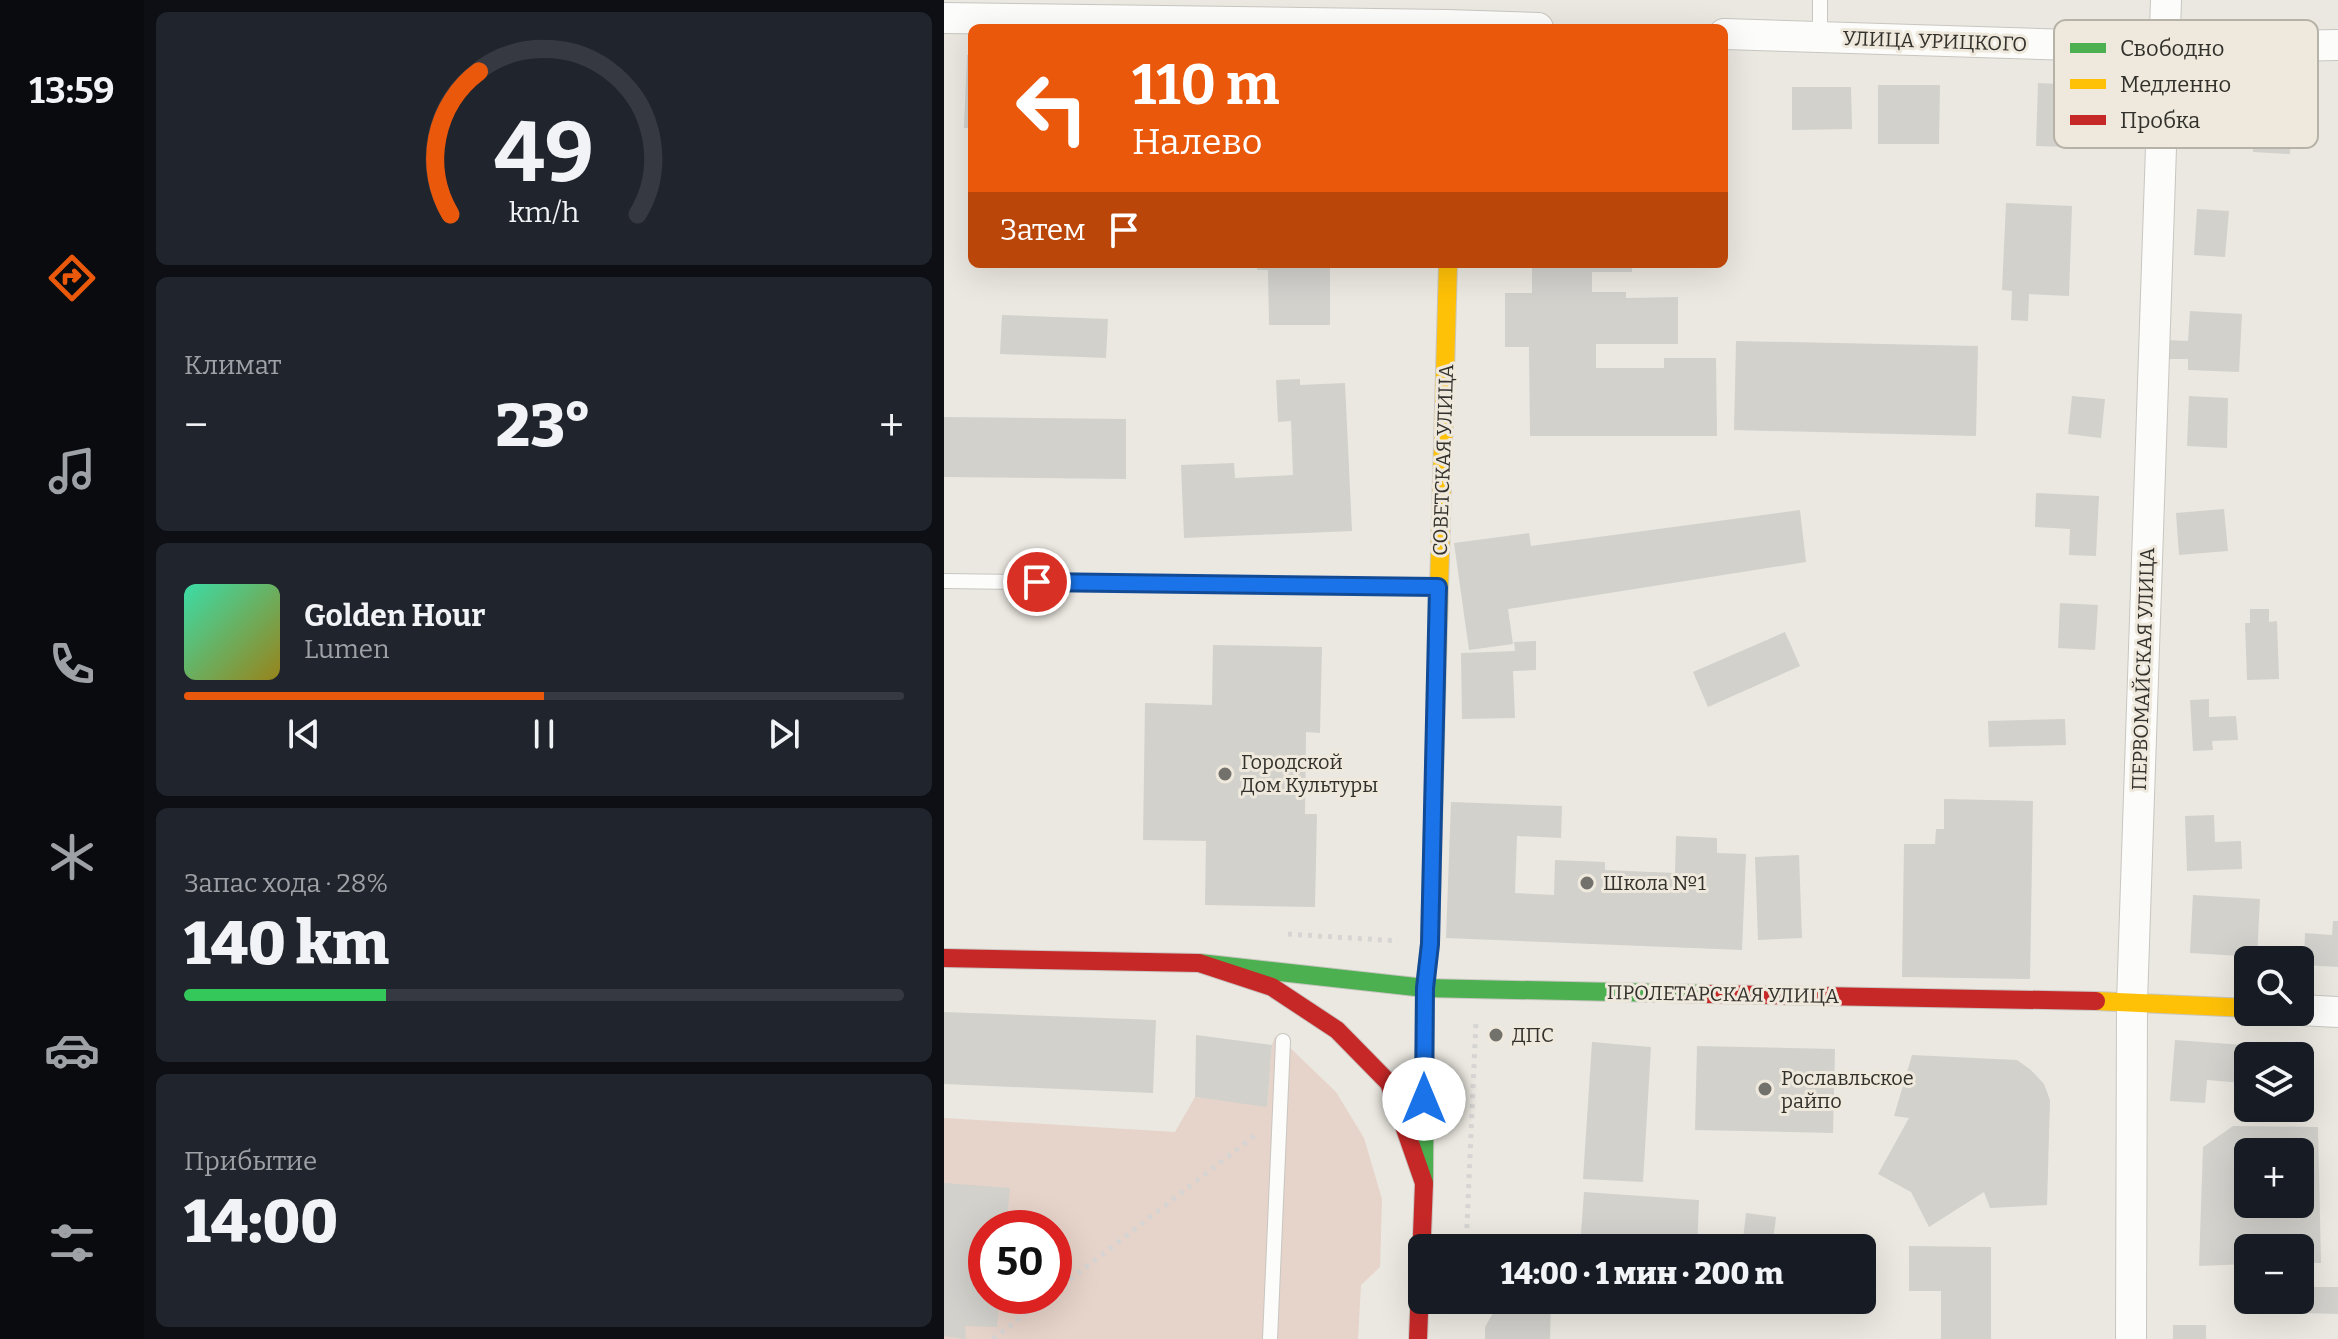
<!DOCTYPE html>
<html lang="ru">
<meta charset="utf-8">
<style>
:root{--surface:#171b24;--page:#20242c;--text:#f1f3f6;--muted:#9ea1a6;--line:#363941;--accent:#ea580c}
body{margin:0;font-family:Bitter,serif;background:var(--page);color:var(--text);height:100vh;display:flex;flex-direction:column;font-size:30px;white-space:nowrap}
*{box-sizing:border-box;margin:0}
p{font-size:26px;color:var(--muted)}
.icon{flex:none;width:44px;height:44px;fill:none;stroke:currentColor;stroke-width:2;stroke-linecap:round;stroke-linejoin:round}
.map{position:relative;flex:1;overflow:hidden}
.panel{display:flex;flex-direction:column;gap:12px;padding:12px;background:#0d0f14;width:800px}
.panel>*{flex:none}
.guide{position:absolute;left:24px;top:24px;width:760px;height:244px;border-radius:12px;box-shadow:0 8px 32px #0002;background:#ea580c;color:#fff;overflow:hidden}
.controls{position:absolute;left:1290px;top:946px;display:grid;gap:16px}
.controls a{display:grid;place-items:center;width:80px;height:80px;border-radius:12px;background:var(--surface);box-shadow:0 8px 32px #0002;font-size:40px}
.speed{position:absolute;left:24px;top:1210px;display:flex;gap:16px;font-size:40px;font-weight:700;text-align:center}
.speed>*{display:grid;place-content:center;width:104px;height:104px;border-radius:50%;background:var(--surface);box-shadow:0 8px 32px #0002;line-height:1}
.speed .limit{border:12px solid #d22;background:#fff;color:#111}
.pin{position:absolute;display:grid;place-items:center;width:68px;height:68px;color:#fff;margin:-34px;border:4px solid #fff;border-radius:50%;box-shadow:0 2px 8px #0007}
.me{position:absolute;width:88px;margin:-44px;rotate:0deg;stroke-linejoin:round;filter:drop-shadow(0 0 6px #0008)}
.turn{display:flex;align-items:center;gap:28px;height:168px;padding:0 32px;font-size:36px}
.turn .icon{width:104px;height:104px;stroke-width:2.5}
.turn b{display:block;font-size:56px;line-height:68px}
.then{display:flex;align-items:center;height:76px;padding:0 32px;background:#0003;gap:16px;font-size:30px}
.big{font-size:60px;font-weight:800;line-height:1.1}
.panel .tile{flex:1;display:flex;flex-direction:column;justify-content:center;gap:12px;min-width:0;padding:0 28px;border-radius:12px;background:var(--page)}
.panel .dial{align-items:center;gap:0}
.dial svg{height:208px;overflow:visible;fill:none;stroke:var(--line);stroke-width:7;stroke-linecap:round;text-anchor:middle}
.dial text{fill:var(--text);stroke:none}
.song{display:flex;align-items:center;gap:24px}
.cover{width:96px;height:96px;border-radius:12px;background:linear-gradient(135deg,hsl(160 70% 55%),hsl(50 70% 35%))}
.played{height:8px;border-radius:4px;background:linear-gradient(90deg,var(--accent) 50%,var(--line) 50%)}
.keys{display:flex;justify-content:space-around;direction:ltr}
.heat{display:flex;justify-content:space-between;align-items:center;font-size:44px;direction:ltr}
.charge{height:12px;border-radius:6px;background:linear-gradient(90deg,#34c759 28%,var(--line) 0)}
.trip{position:absolute;left:464px;top:1234px;width:468px;height:80px;border-radius:12px;background:var(--surface);box-shadow:0 8px 32px #0002;font-weight:800;line-height:80px;text-align:center}
main{display:flex;flex:1;min-height:0}
.dock{display:flex;flex-direction:column;width:144px;justify-content:space-around;align-items:center;background:#090b0e;color:var(--muted)}
.dock .icon{width:56px;height:56px}
.dock .on{color:var(--accent)}
.dock b{font-size:36px;color:var(--text)}
.map>svg:first-child{display:block}
</style>
<main>
<nav class="dock">
<b>13:59</b>
<svg class="icon on" aria-label="directions" viewBox="0 0 24 24"><path d="M12 3l9 9-9 9-9-9zM9 14v-3h6M13 9l2 2-2 2"/></svg>
<svg class="icon" aria-label="music" viewBox="0 0 24 24"><path d="M9 18V5l10-2v13"/><circle cx="6" cy="18" r="3"/><circle cx="16" cy="16" r="3"/></svg>
<svg class="icon" aria-label="phone" viewBox="0 0 24 24"><path d="M5 4h4l2 5-3 2q2 4 5 5l2-3 5 2v4C11 20 4 13 5 4z"/></svg>
<svg class="icon" aria-label="climate" viewBox="0 0 24 24"><path d="M12 3v18M4 7l16 10M4 17L20 7"/></svg>
<svg class="icon" aria-label="car" viewBox="0 0 24 24"><path d="M5 17H2v-5l4-1 3-4h7l3 4 3 1v5h-3M9 17h6M6 11h13"/><circle cx="7" cy="17" r="2"/><circle cx="17" cy="17" r="2"/></svg>
<svg class="icon" aria-label="filters" viewBox="0 0 24 24"><path d="M4 7h16M4 17h16"/><circle cx="9" cy="7" r="2"/><circle cx="15" cy="17" r="2"/></svg>
</nav>
<section class="panel">
<div class="tile dial"><svg viewBox="0 0 100 80">
<path d="M14 69A42 42 0 1 1 86 69"/>
<path d="M14 69A42 42 0 0 1 25 14" stroke="#ea580c"/>
<text x="50" y="56" font-size="32" font-weight="700">49</text>
<text x="50" y="72" font-size="11">km/h</text>
</svg></div>
<div class="tile"><p>Климат</p>
<div class="heat"><a>−</a><b class="big">23°</b><a>+</a></div>
</div>
<div class="tile">
<div class="song"><i class="cover"></i><div><b>Golden Hour</b><p>Lumen</p></div></div>
<div class="played"></div>
<div class="keys"><svg class="icon" aria-label="previous" viewBox="0 0 24 24"><path d="M18 5L8 12l10 7zM5 5v14"/></svg><svg class="icon" aria-label="pause" viewBox="0 0 24 24"><path d="M8 5v14M16 5v14"/></svg><svg class="icon" aria-label="next" viewBox="0 0 24 24"><path d="M6 5l10 7-10 7zM19 5v14"/></svg></div>
</div>
<div class="tile"><p>Запас хода · 28%</p><b class="big">140 km</b><div class="charge"></div></div>
<div class="tile"><p>Прибытие</p><b class="big">14:00</b></div>
</section>
<div class="map">
<svg width="1394" height="1339" viewBox="0 0 1394 1339">
<rect width="100%" height="100%" fill="#ebe8e1"/>
<!-- green -->
<path fill="#e6d3c9" fill-rule="evenodd" d="M 331,1037 L 339,1041 L 392,1092 L 420,1138 L 438,1199 L 436,1267 L 417,1285 L 414,1339 L 0,1339 L 0,1118 L 231,1132 L 251,1097 L 323,1106 L 328,1045 ZM 42,1228 L 110,1228 L 110,1296 L 42,1296 Z"/>
<!-- building -->
<g fill="#d2d1cc" fill-rule="evenodd">
<polygon points="23,55 28,55 28,128 20,128"/>
<polygon points="1094,83 1157,86 1155,148 1092,146"/>
<polygon points="934,85 996,85 995,144 934,144"/>
<polygon points="848,87 907,87 908,129 848,130"/>
<polygon points="1311,113 1348,115 1346,154 1309,152"/>
<polygon points="1062,203 1128,206 1125,296 1085,294 1084,321 1067,320 1068,291 1058,290"/>
<polygon points="1253,209 1285,211 1281,257 1250,255"/>
<polygon points="313,264 386,264 386,325 325,325 324,270 313,270"/>
<polygon points="588,264 688,264 688,272 648,272 648,292 682,292 682,298 734,297 734,344 652,344 652,368 720,368 720,358 772,358 773,436 586,436 585,347 561,347 561,293 588,293"/>
<polygon points="1246,311 1298,314 1295,372 1244,370 1244,359 1222,359 1223,340 1244,341"/>
<polygon points="58,315 164,319 162,358 56,354"/>
<polygon points="792,341 1034,346 1032,436 790,430"/>
<polygon points="356,379 356,385 401,383 408,531 240,538 237,465 290,463 291,478 349,475 347,421 334,422 332,380"/>
<polygon points="1128,396 1161,399 1157,438 1124,434"/>
<polygon points="1245,396 1284,398 1283,448 1243,446"/>
<polygon points="0,417 182,419 182,479 0,477"/>
<polygon points="1092,493 1155,496 1152,556 1125,555 1126,529 1091,527"/>
<polygon points="1280,509 1284,551 1235,555 1232,513"/>
<polygon points="856,510 862,562 564,609 569,644 525,650 510,543 585,533 587,546"/>
<polygon points="1116,603 1154,605 1151,650 1114,648"/>
<polygon points="1306,609 1325,609 1325,622 1333,621 1335,679 1303,680 1301,623 1306,623"/>
<polygon points="841,632 856,666 764,707 749,672"/>
<polygon points="592,641 592,670 569,671 571,718 518,719 517,653 571,651 570,642"/>
<polygon points="269,645 378,647 376,733 362,732 361,814 373,814 371,907 261,905 262,841 199,840 201,703 268,705"/>
<polygon points="1265,699 1265,717 1292,716 1294,740 1268,741 1269,750 1249,751 1246,700"/>
<polygon points="1121,719 1122,745 1045,747 1044,721"/>
<polygon points="1000,799 1089,801 1086,979 958,977 960,844 991,844 992,829 1000,829"/>
<polygon points="507,802 618,806 617,838 573,836 571,893 610,895 611,860 661,862 661,870 731,873 732,836 773,838 773,853 802,854 798,950 502,938"/>
<polygon points="1270,815 1271,842 1297,841 1298,869 1243,871 1241,816"/>
<polygon points="855,855 858,938 814,940 811,857"/>
<polygon points="1249,895 1316,899 1313,957 1246,953"/>
<polygon points="1389,921 1394,921 1394,967 1360,965 1361,933 1388,935"/>
<polygon points="0,1012 212,1020 209,1093 0,1084"/>
<polygon points="252,1035 328,1045 323,1107 251,1097"/>
<polygon points="1231,1040 1300,1045 1298,1083 1263,1080 1261,1103 1226,1101"/>
<polygon points="648,1042 707,1047 699,1182 639,1179"/>
<polygon points="753,1046 891,1049 889,1133 751,1130"/>
<polygon points="968,1055 1073,1060 1087,1070 1100,1084 1106,1100 1103,1205 1046,1208 1040,1192 985,1227 967,1192 934,1174 965,1118 950,1116"/>
<path d="M 1289,1126 L 1374,1127 L 1377,1263 L 1356,1263 L 1356,1248 L 1304,1248 L 1304,1264 L 1255,1266 L 1259,1147 ZM 1304,1152 L 1356,1152 L 1356,1204 L 1304,1204 Z"/>
<polygon points="0,1183 66,1188 62,1228 42,1228 42,1296 56,1296 53,1327 21,1326 22,1339 0,1336"/>
<polygon points="640,1192 755,1200 753,1248 636,1248"/>
<polygon points="802,1213 832,1217 828,1248 798,1248"/>
<polygon points="965,1246 1047,1247 1047,1339 997,1339 997,1291 965,1291"/>
<polygon points="1356,1287 1394,1287 1394,1314 1356,1313"/>
<polygon points="607,1303 606,1339 541,1339 541,1327 550,1311 573,1304"/>
<rect x="1229" y="1325" width="33" height="14"/>
</g>
<g fill="none" stroke-linecap="round" stroke-linejoin="round">
<!-- lane casing -->
<g stroke="#c9c6c1" stroke-width="16">
<g id="lane">
<polyline points="876,37 876,0"/>
<polyline points="0,581 494,587"/>
<polyline points="326,1339 339,1041"/>
</g>
</g>
<!-- street casing -->
<g stroke="#c9c6c1" stroke-width="32">
<g id="street">
<polyline points="0,18 503,25 594,28"/>
<polyline points="780,34 1221,48 1394,45"/>
<polyline points="1356,1010 1394,1012"/>
<polyline points="1187,1339 1188,1002 1222,0"/>
</g>
</g>
<!-- fast casing -->
<g stroke="#c9c6c1" stroke-width="20">
<g id="fast">
<polyline points="255,963 481,988 764,994"/>
<polyline points="480,1183 481,988 486,944 493,661"/>
</g>
</g>
<!-- slow casing -->
<g stroke="#c9c6c1" stroke-width="20">
<g id="slow">
<polyline points="493,661 504,264"/>
<polyline points="1152,1001 1304,1008"/>
</g>
</g>
<!-- jam casing -->
<g stroke="#c9c6c1" stroke-width="20">
<g id="jam">
<polyline points="0,958 255,963 328,987 393,1030 445,1083 480,1183 474,1339"/>
<polyline points="764,994 1152,1001"/>
</g>
</g>
<!-- path -->
<g stroke="#d6d5d3" stroke-width="5" stroke-dasharray="4 6" stroke-linecap="butt">
<polyline points="344,934 454,941"/>
<polyline points="522,1248 532,1021"/>
<polyline points="110,1292 314,1133"/>
<polyline points="49,1339 104,1296"/>
</g>
<!-- lane -->
<use href="#lane" stroke="#fcfcfa" stroke-width="14"/>
<!-- street -->
<use href="#street" stroke="#fcfcfa" stroke-width="30"/>
<!-- fast -->
<use href="#fast" stroke="#4caf50" stroke-width="18"/>
<!-- slow -->
<use href="#slow" stroke="#ffc107" stroke-width="18"/>
<!-- jam -->
<use href="#jam" stroke="#c62828" stroke-width="18"/>
</g>
<g fill="none" stroke-linecap="round" stroke-linejoin="round">
<!-- route casing -->
<g stroke="#114b97" stroke-width="20">
<polyline id="route" points="93,582 494,587 486,944 481,988 480,1099"/>
</g>
<!-- route -->
<use href="#route" stroke="#1a73e8" stroke-width="14"/>
</g>
<!-- markers -->
<g fill="#73716b" stroke="#efe9dd" stroke-width="3">
<circle cx="281" cy="774" r="8"/>
<circle cx="643" cy="883" r="8"/>
<circle cx="552" cy="1035" r="8"/>
<circle cx="821" cy="1089" r="8"/>
</g>
<g text-anchor="middle" dominant-baseline="central" stroke-width="6" stroke-linejoin="round" paint-order="stroke">
<!-- street labels -->
<g font-size="20" fill="#33312c" stroke="#efe9dd">
<text transform="translate(991 41) rotate(2)">УЛИЦА УРИЦКОГО</text>
<text transform="translate(499 460) rotate(-88)">СОВЕТСКАЯ УЛИЦА</text>
<text transform="translate(1199 669) rotate(-88)">ПЕРВОМАЙСКАЯ УЛИЦА</text>
<text transform="translate(779 994) rotate(1)">ПРОЛЕТАРСКАЯ УЛИЦА</text>
</g>
<!-- poi labels -->
<g font-size="20" fill="#33312c" stroke="#efe9dd" text-anchor="start">
<text x="297" y="762">Городской<tspan x="297" dy="23">Дом Культуры</tspan></text>
<text x="659" y="883">Школа №1</text>
<text x="568" y="1035">ДПС</text>
<text x="837" y="1078">Рославльское<tspan x="837" dy="23">райпо</tspan></text>
</g>
</g>
<!-- legend -->
<rect x="1110" y="20" width="264" height="128" rx="12" fill="#efe9dd" stroke="#b7b2a8" stroke-width="2"/>
<rect x="1126" y="43" width="36" height="10" fill="#4caf50"/>
<rect x="1126" y="79" width="36" height="10" fill="#ffc107"/>
<rect x="1126" y="115" width="36" height="10" fill="#c62828"/>
<g font-size="22" fill="#33312c">
<text x="1176" y="56">Свободно</text>
<text x="1176" y="92">Медленно</text>
<text x="1176" y="128">Пробка</text>
</g>
</svg>
<div class="controls">
<a><svg class="icon" aria-label="search" viewBox="0 0 24 24"><circle cx="10" cy="10" r="6"/><path d="M15 15l6 6"/></svg></a>
<a><svg class="icon" aria-label="layers" viewBox="0 0 24 24"><path d="M12 4l9 5-9 5-9-5zM3 14l9 5 9-5"/></svg></a>
<a>+</a>
<a>−</a>
</div>
<div class="speed"><div class="limit">50</div></div>
<div class="pin" style="left:93px;top:582px;background:#d93025"><svg class="icon" aria-label="arrive" viewBox="0 0 24 24"><path d="M6 21V4h12l-3 4 3 4H6"/></svg></div>
<svg class="me" style="left:480px;top:1099px" viewBox="-20 -20 40 40"><circle r="19" fill="#fff"/><path d="M0-13L10 11 0 6-10 11z" fill="#1a73e8"/></svg>
<div class="trip">14:00 · 1 мин · 200 m</div>
<div class="guide">
<div class="turn"><svg class="icon" aria-label="left" viewBox="0 0 24 24"><path d="M17 20v-9H6M10 6l-5 5 5 5"/></svg><div><b>110 m</b>Налево</div></div>
<div class="then">Затем<svg class="icon" aria-label="arrive" viewBox="0 0 24 24"><path d="M6 21V4h12l-3 4 3 4H6"/></svg></div>
</div>
</div>
</main>
